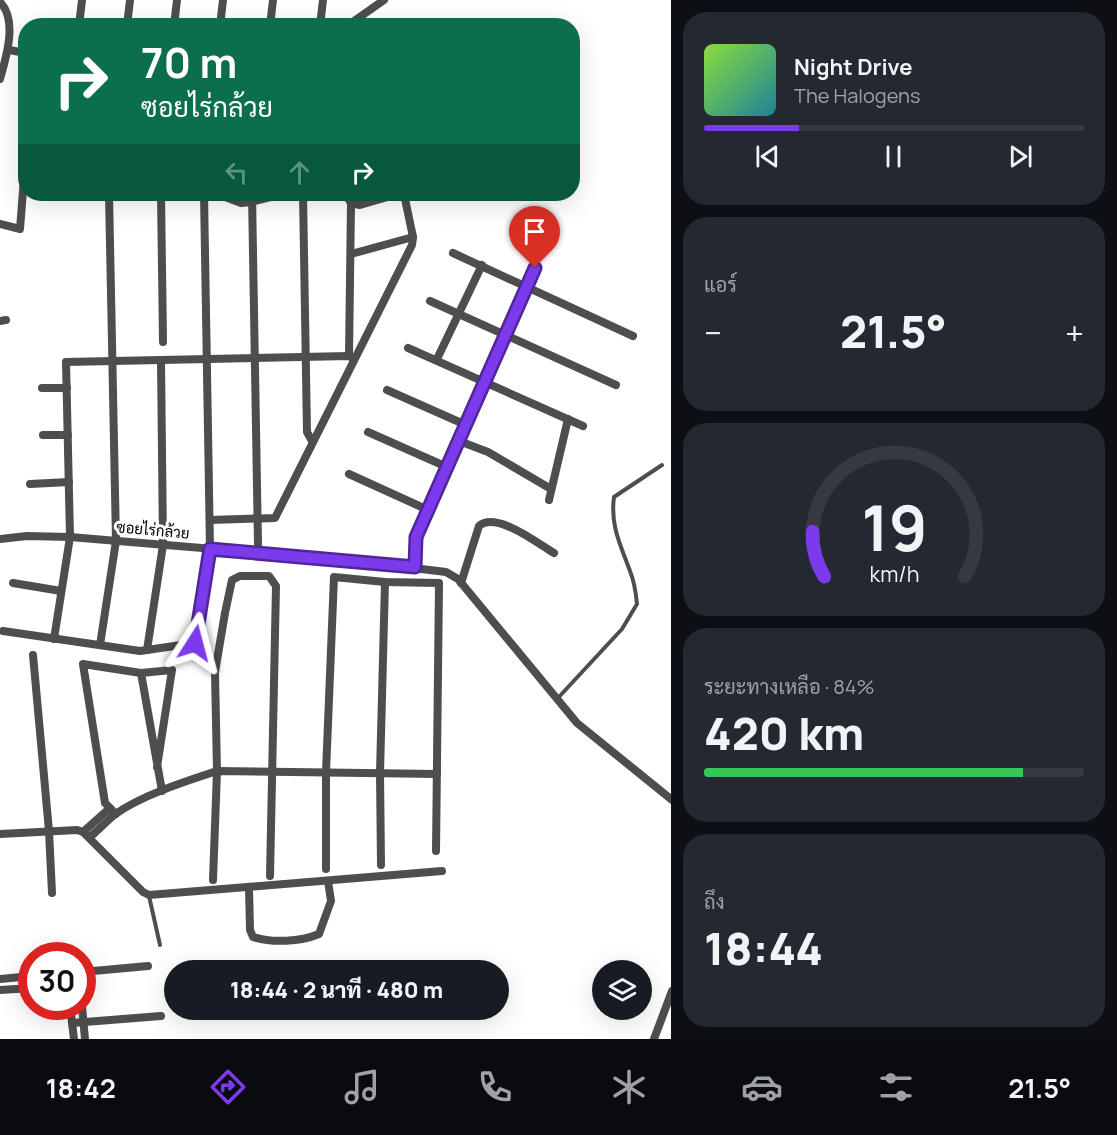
<!DOCTYPE html>
<html lang="th">
<meta charset="utf-8">
<style>
:root{--surface:#171b24;--page:#242831;--text:#f1f3f6;--muted:#9ea1a6;--line:#363941;--accent:#7c3aed}
body{margin:0;font-family:Manrope,Sarabun,sans-serif;background:var(--page);color:var(--text);height:100vh;display:flex;flex-direction:column;font-size:22px;white-space:nowrap}
*{box-sizing:border-box;margin:0}
p{font-size:20px;color:var(--muted)}
.icon{flex:none;width:33px;height:33px;fill:none;stroke:currentColor;stroke-width:2;stroke-linecap:round;stroke-linejoin:round}
.map{position:relative;flex:1;overflow:hidden}
.drawer{display:flex;flex-direction:column;gap:12px;padding:12px;background:#0d0f14;width:446px}
.drawer>*{flex:none}
.hud{position:absolute;left:18px;top:18px;width:562px;height:183px;border-radius:24px;box-shadow:0 6px 24px #0002;background:#0b6e4f;color:#fff;overflow:hidden}
.controls{position:absolute;left:592px;top:960px;display:grid;gap:12px}
.controls a{display:grid;place-items:center;width:60px;height:60px;border-radius:50%;background:var(--surface);box-shadow:0 6px 24px #0002;font-size:30px}
.speed{position:absolute;left:18px;top:942px;display:flex;gap:12px;font-size:30px;font-weight:700;text-align:center}
.speed>*{display:grid;place-content:center;width:78px;height:78px;border-radius:50%;background:var(--surface);box-shadow:0 6px 24px #0002;line-height:1}
.speed .limit{border:9px solid #d22;background:#fff;color:#111}
.pin{position:absolute;display:grid;place-items:center;width:51px;height:51px;color:#fff;margin:-62px -26px;border-radius:50% 50% 50% 0;rotate:-45deg;box-shadow:0 0 6px #0007}
.pin .icon{rotate:45deg}
.me{position:absolute;width:66px;margin:-33px;rotate:9deg;stroke-linejoin:round;filter:drop-shadow(0 0 4px #0008)}
.turn{display:flex;align-items:center;gap:21px;height:126px;padding:0 24px;font-size:27px}
.turn .icon{width:78px;height:78px;stroke-width:2.5}
.turn b{display:block;font-size:42px;line-height:51px}
.lanes{display:flex;align-items:center;height:57px;padding:0 24px;background:#0003;justify-content:center;gap:30px;direction:ltr}
.lanes .off{opacity:.35}
.big{font-size:45px;font-weight:800;line-height:1.1}
.drawer .widget{flex:1;display:flex;flex-direction:column;justify-content:center;gap:9px;min-width:0;padding:0 21px;border-radius:24px;background:var(--page)}
.drawer .dial{align-items:center;gap:0}
.dial svg{height:156px;overflow:visible;fill:none;stroke:var(--line);stroke-width:7;stroke-linecap:round;text-anchor:middle}
.dial text{fill:var(--text);stroke:none}
.song{display:flex;align-items:center;gap:18px}
.cover{width:72px;height:72px;border-radius:9px;background:linear-gradient(135deg,hsl(90 70% 55%),hsl(190 70% 35%))}
.played{height:6px;border-radius:3px;background:linear-gradient(90deg,var(--accent) 25%,var(--line) 25%)}
.keys{display:flex;justify-content:space-around;direction:ltr}
.heat{display:flex;justify-content:space-between;align-items:center;font-size:33px;direction:ltr}
.charge{height:9px;border-radius:4px;background:linear-gradient(90deg,#34c759 84%,var(--line) 0)}
.trip{position:absolute;left:164px;top:960px;width:345px;height:60px;border-radius:30px;background:var(--surface);box-shadow:0 6px 24px #0002;font-weight:800;line-height:60px;text-align:center}
.dock{display:flex;height:96px;justify-content:space-around;align-items:center;background:#090b0e;color:var(--muted)}
.dock .icon{width:42px;height:42px}
.dock .current{color:var(--accent)}
.dock b{font-size:27px;color:var(--text)}
main{display:flex;flex:1;min-height:0}
.map>svg:first-child{display:block}
</style>
<main>
<div class="map">
<svg width="672" height="1039" viewBox="0 0 672 1039">
<rect width="100%" height="100%" fill="#fff"/>
<g fill="none" stroke-linecap="round" stroke-linejoin="round">
<!-- lane -->
<g stroke="#4e4e4e" stroke-width="4">
<path d="M 557,699 L 622,629 L 637,604 C 636,593 634,581 630,571 C 621,546 610,526 614,497 L 662,465"/>
<polyline points="149,896 160,945"/>
</g>
<!-- street -->
<g stroke="#4e4e4e" stroke-width="8">
<path d="M 0,2 C 18,20 6,58 0,79"/>
<polyline points="79,26 82,0"/>
<polyline points="127,26 130,0"/>
<polyline points="174,26 177,0"/>
<polyline points="220,26 223,0"/>
<polyline points="270,26 273,0"/>
<polyline points="320,26 323,0"/>
<polyline points="347,26 384,0"/>
<polyline points="9,50 26,53"/>
<polyline points="161,194 163,342"/>
<polyline points="217,194 241,203 251,202 283,194"/>
<polyline points="252,194 258,544"/>
<polyline points="303,194 307,432 312,441"/>
<polyline points="345,194 351,203 349,356"/>
<polyline points="351,203 360,205 398,194"/>
<polyline points="0,224 20,229 26,152"/>
<polyline points="453,253 633,336"/>
<polyline points="351,254 413,237"/>
<polyline points="430,301 616,385"/>
<polyline points="0,321 6,320"/>
<polyline points="408,348 583,426"/>
<polyline points="437,359 482,265"/>
<polyline points="42,388 67,388"/>
<polyline points="387,390 466,425"/>
<polyline points="368,432 447,467"/>
<polyline points="43,435 68,435"/>
<polyline points="459,441 488,452 551,489"/>
<polyline points="349,474 428,510"/>
<polyline points="30,484 69,482"/>
<polyline points="549,500 568,419"/>
<polyline points="210,520 275,518 412,245 413,237 404,194"/>
<polyline points="0,539 27,536 70,537 356,561 446,572 458,579 577,723 672,800"/>
<polyline points="415,567 416,537 535,268"/>
<polyline points="13,583 61,591"/>
<path d="M 461,583 L 479,526 C 496,511 537,543 554,553"/>
<polyline points="3,631 140,651 195,643 210,549 204,194"/>
<polyline points="54,639 70,537 66,362 349,356 354,359"/>
<polyline points="100,645 116,541 109,194"/>
<polyline points="147,650 163,545 161,360"/>
<polyline points="33,655 49,831 52,893"/>
<polyline points="157,767 172,670 141,673 162,791"/>
<polyline points="116,814 105,803 83,664 141,673"/>
<polyline points="83,832 110,808"/>
<polyline points="0,834 77,830 83,832 143,892 149,895 442,871"/>
<path d="M 90,837 C 98,830 106,822 114,815 C 140,796 186,781 217,771 L 437,774"/>
<polyline points="381,865 380,773 385,582"/>
<polyline points="326,869 326,772 334,577 385,582 439,583 436,851"/>
<polyline points="213,880 217,771 215,672 225,613 232,580 240,576 269,576 276,586 270,876"/>
<path d="M 249,888 L 250,930 L 253,937 C 272,943 300,942 319,934 L 331,901 L 328,881"/>
<polyline points="82,972 148,966"/>
<polyline points="0,979 32,976"/>
<polyline points="0,990 32,988"/>
<polyline points="70,1006 74,1039"/>
<polyline points="82,1006 85,1039"/>
<polyline points="72,1023 161,1016"/>
<polyline points="654,1039 672,991"/>
</g>
</g>
<g fill="none" stroke-linecap="round" stroke-linejoin="round">
<!-- route casing -->
<g stroke="#51269a" stroke-width="15">
<polyline id="route" points="195,643 210,549 415,567 416,537 535,268"/>
</g>
<!-- route -->
<use href="#route" stroke="#7c3aed" stroke-width="10"/>
</g>
<g text-anchor="middle" dominant-baseline="central" stroke-width="6" stroke-linejoin="round" paint-order="stroke">
<!-- street labels -->
<g font-size="15" fill="#000" stroke="#fff">
<text transform="translate(153 530) rotate(5)">ซอยไร่กล้วย</text>
</g>
</g>
</svg>
<div class="controls">
<a><svg class="icon" aria-label="layers" viewBox="0 0 24 24"><path d="M12 4l9 5-9 5-9-5zM3 14l9 5 9-5"/></svg></a>
</div>
<div class="speed"><div class="limit">30</div></div>
<div class="pin" style="left:535px;top:268px;background:#d93025"><svg class="icon" aria-label="arrive" viewBox="0 0 24 24"><path d="M6 21V4h12l-3 4 3 4H6"/></svg></div>
<svg class="me" style="left:195px;top:643px" viewBox="-20 -20 40 40"><path d="M0-17L14 15 0 8-14 15z" fill="#7c3aed" stroke="#fff" stroke-width="4"/></svg>
<div class="trip">18:44 · 2 นาที · 480 m</div>
<div class="hud">
<div class="turn"><svg class="icon" aria-label="right" viewBox="0 0 24 24"><path d="M7 20v-9h11M14 6l5 5-5 5"/></svg><div><b>70 m</b>ซอยไร่กล้วย</div></div>
<div class="lanes"><svg class="icon off" aria-label="left" viewBox="0 0 24 24"><path d="M17 20v-9H6M10 6l-5 5 5 5"/></svg><svg class="icon off" aria-label="ahead" viewBox="0 0 24 24"><path d="M12 20V5M6 11l6-6 6 6"/></svg><svg class="icon" aria-label="right" viewBox="0 0 24 24"><path d="M7 20v-9h11M14 6l5 5-5 5"/></svg></div>
</div>
</div>
<section class="drawer">
<div class="widget">
<div class="song"><i class="cover"></i><div><b>Night Drive</b><p>The Halogens</p></div></div>
<div class="played"></div>
<div class="keys"><svg class="icon" aria-label="previous" viewBox="0 0 24 24"><path d="M18 5L8 12l10 7zM5 5v14"/></svg><svg class="icon" aria-label="pause" viewBox="0 0 24 24"><path d="M8 5v14M16 5v14"/></svg><svg class="icon" aria-label="next" viewBox="0 0 24 24"><path d="M6 5l10 7-10 7zM19 5v14"/></svg></div>
</div>
<div class="widget"><p>แอร์</p>
<div class="heat"><a>−</a><b class="big">21.5°</b><a>+</a></div>
</div>
<div class="widget dial"><svg viewBox="0 0 100 80">
<path d="M14 69A42 42 0 1 1 86 69"/>
<path d="M14 69A42 42 0 0 1 8 46" stroke="#7c3aed"/>
<text x="50" y="56" font-size="32" font-weight="700">19</text>
<text x="50" y="72" font-size="11">km/h</text>
</svg></div>
<div class="widget"><p>ระยะทางเหลือ · 84%</p><b class="big">420 km</b><div class="charge"></div></div>
<div class="widget"><p>ถึง</p><b class="big">18:44</b></div>
</section>
</main>
<nav class="dock">
<b>18:42</b>
<svg class="icon current" aria-label="directions" viewBox="0 0 24 24"><path d="M12 3l9 9-9 9-9-9zM9 14v-3h6M13 9l2 2-2 2"/></svg>
<svg class="icon" aria-label="music" viewBox="0 0 24 24"><path d="M9 18V5l10-2v13"/><circle cx="6" cy="18" r="3"/><circle cx="16" cy="16" r="3"/></svg>
<svg class="icon" aria-label="phone" viewBox="0 0 24 24"><path d="M5 4h4l2 5-3 2q2 4 5 5l2-3 5 2v4C11 20 4 13 5 4z"/></svg>
<svg class="icon" aria-label="climate" viewBox="0 0 24 24"><path d="M12 3v18M4 7l16 10M4 17L20 7"/></svg>
<svg class="icon" aria-label="car" viewBox="0 0 24 24"><path d="M5 17H2v-5l4-1 3-4h7l3 4 3 1v5h-3M9 17h6M6 11h13"/><circle cx="7" cy="17" r="2"/><circle cx="17" cy="17" r="2"/></svg>
<svg class="icon" aria-label="filters" viewBox="0 0 24 24"><path d="M4 7h16M4 17h16"/><circle cx="9" cy="7" r="2"/><circle cx="15" cy="17" r="2"/></svg>
<b>21.5°</b>
</nav>
